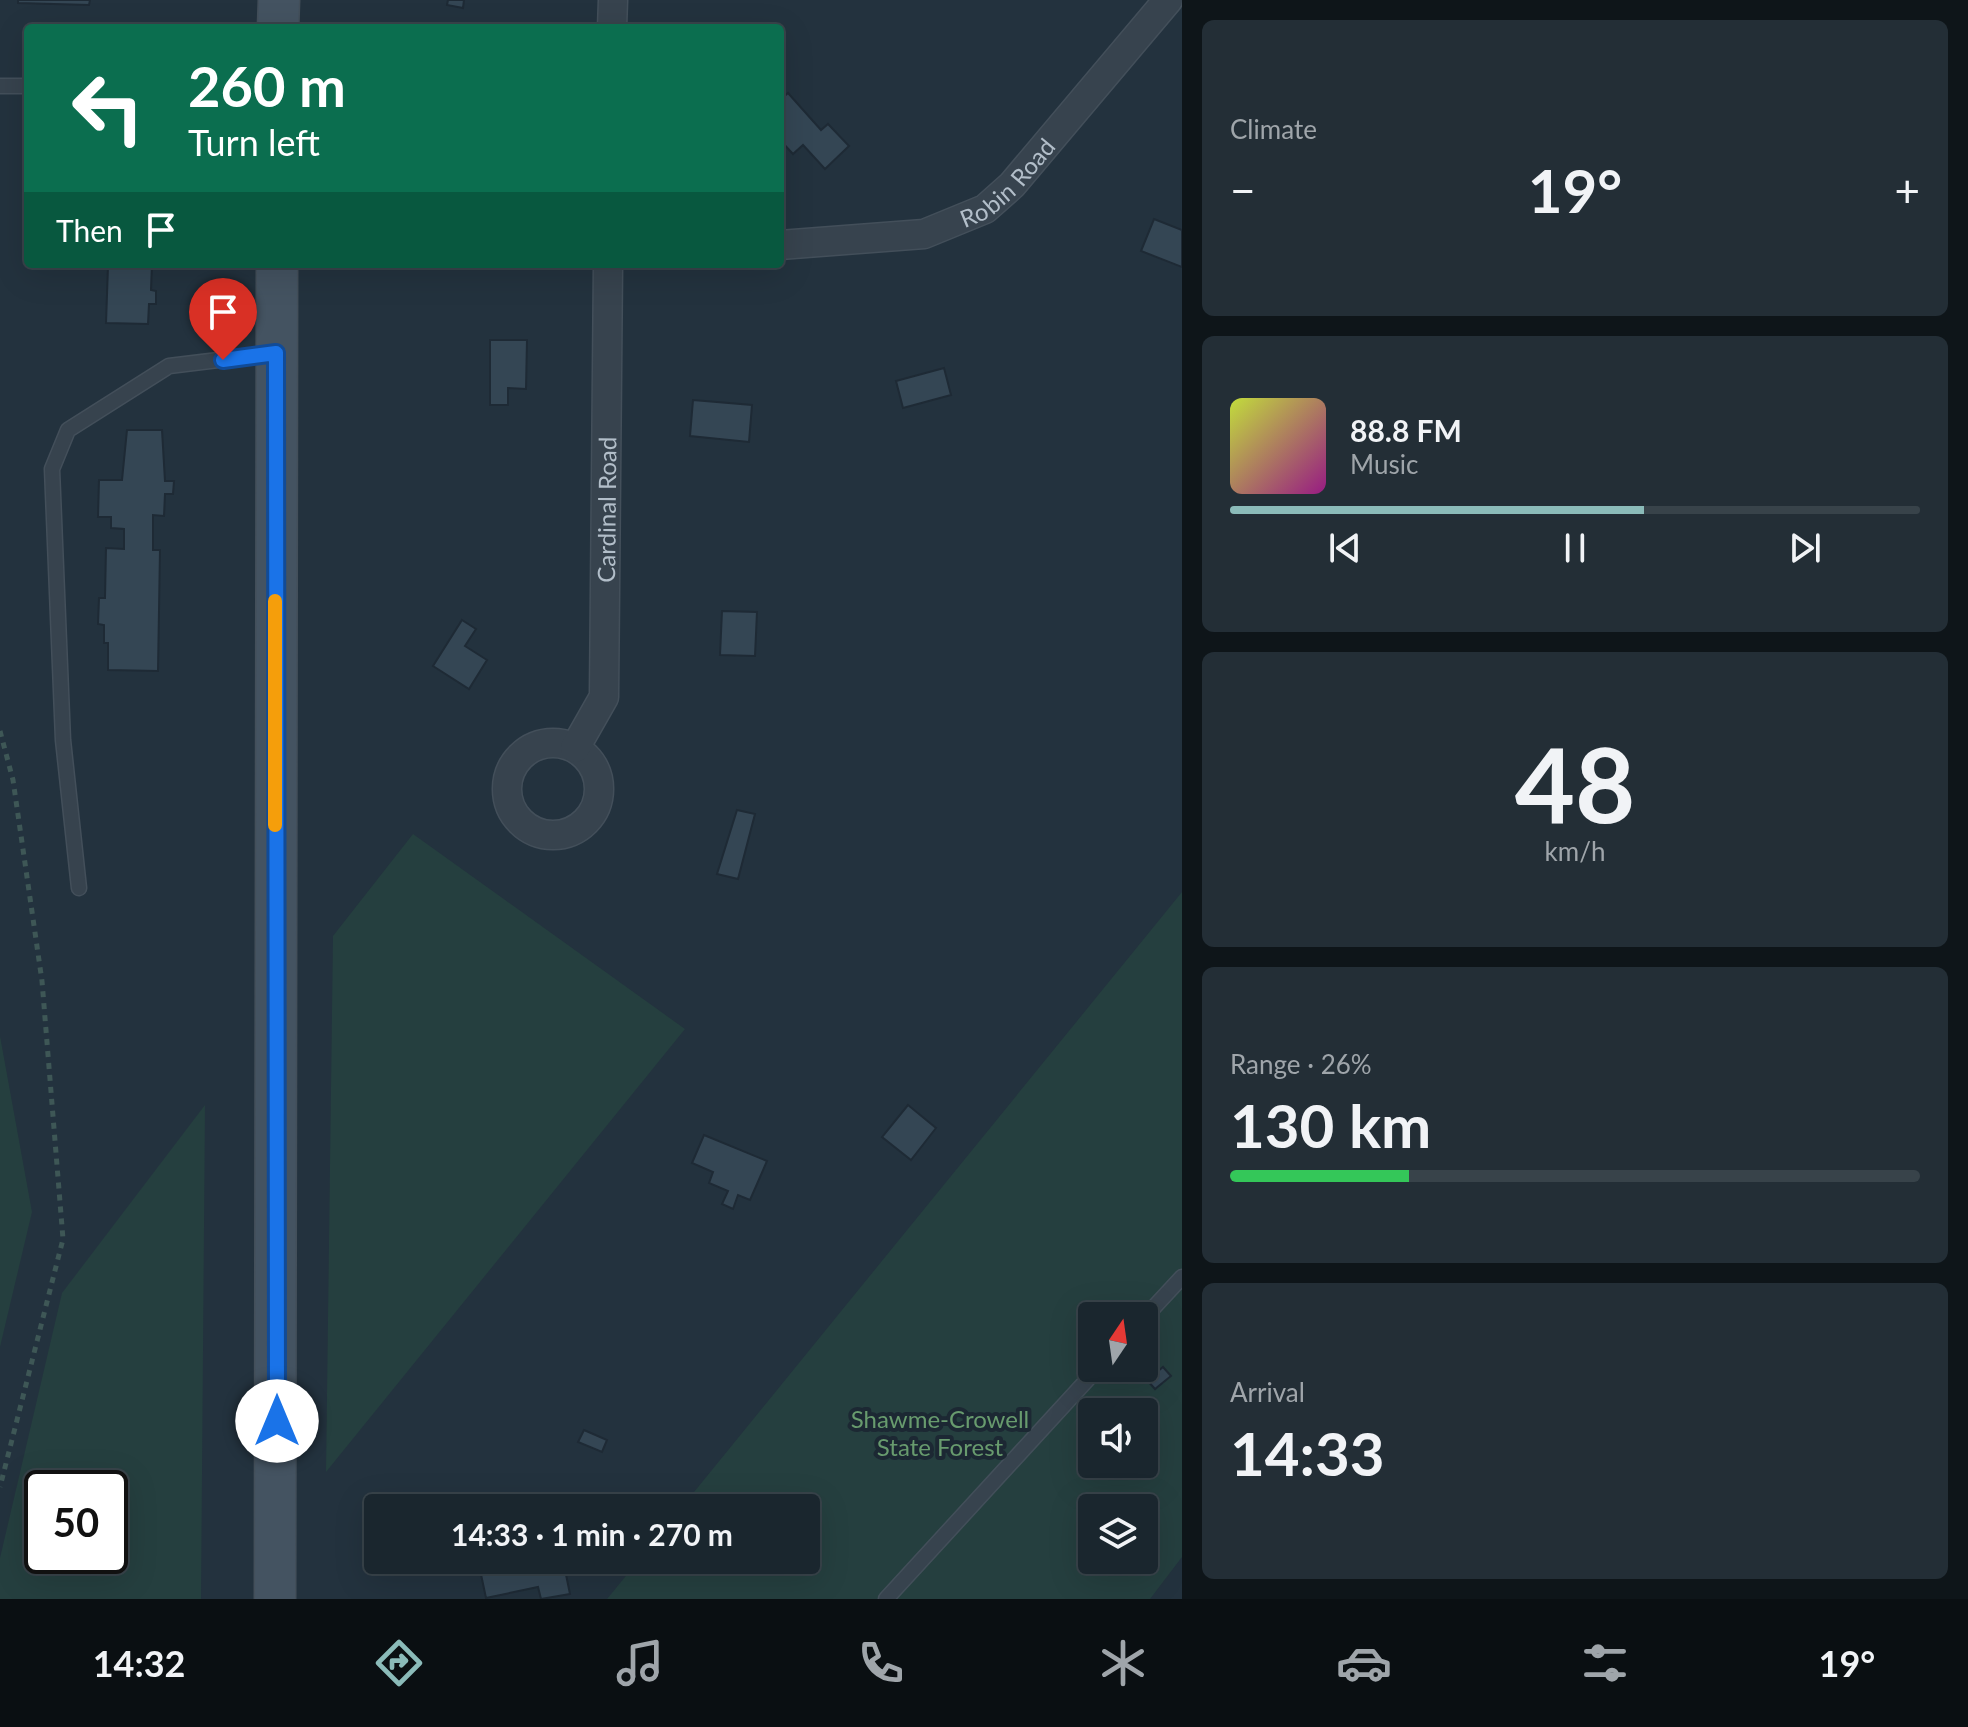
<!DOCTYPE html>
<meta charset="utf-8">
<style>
:root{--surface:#1a262e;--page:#232e36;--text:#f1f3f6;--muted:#9fa5aa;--line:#38434a;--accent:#8bbbb9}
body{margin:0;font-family:Lato,sans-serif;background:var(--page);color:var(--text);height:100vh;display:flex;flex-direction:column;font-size:30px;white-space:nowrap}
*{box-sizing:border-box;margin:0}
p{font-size:26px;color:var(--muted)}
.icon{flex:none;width:44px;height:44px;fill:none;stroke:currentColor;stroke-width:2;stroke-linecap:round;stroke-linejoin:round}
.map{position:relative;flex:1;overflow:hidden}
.sheet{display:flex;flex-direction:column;gap:20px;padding:20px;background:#0e1519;width:786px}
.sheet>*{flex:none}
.hud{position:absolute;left:24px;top:24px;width:760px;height:244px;border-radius:8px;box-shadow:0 8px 32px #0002,0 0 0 2px var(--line);background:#0b6e4f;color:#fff;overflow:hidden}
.needle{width:52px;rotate:13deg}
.buttons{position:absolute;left:1078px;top:1302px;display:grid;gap:16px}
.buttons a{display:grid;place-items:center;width:80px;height:80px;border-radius:8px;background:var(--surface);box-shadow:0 8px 32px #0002,0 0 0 2px var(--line);font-size:40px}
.speed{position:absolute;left:24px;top:1470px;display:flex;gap:16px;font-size:40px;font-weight:700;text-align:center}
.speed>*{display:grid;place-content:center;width:104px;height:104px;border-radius:50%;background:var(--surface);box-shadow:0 8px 32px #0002,0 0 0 2px var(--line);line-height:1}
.speed .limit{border:4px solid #111;border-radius:12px;background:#fff;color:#111}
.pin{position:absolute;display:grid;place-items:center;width:68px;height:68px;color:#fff;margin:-82px -34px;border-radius:50% 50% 50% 0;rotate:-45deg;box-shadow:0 0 8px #0007}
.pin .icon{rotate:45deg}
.me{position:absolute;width:88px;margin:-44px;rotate:0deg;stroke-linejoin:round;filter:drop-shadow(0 0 6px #0008)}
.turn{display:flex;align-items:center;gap:28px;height:168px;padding:0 32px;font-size:36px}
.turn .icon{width:104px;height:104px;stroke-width:2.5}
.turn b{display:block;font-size:56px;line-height:68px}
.then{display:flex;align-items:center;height:76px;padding:0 32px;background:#0003;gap:16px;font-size:30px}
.big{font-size:60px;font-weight:700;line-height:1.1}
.sheet .widget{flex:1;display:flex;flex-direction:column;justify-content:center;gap:12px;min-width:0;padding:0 28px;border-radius:12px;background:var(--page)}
.sheet .dial{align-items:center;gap:0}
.dial b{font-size:104px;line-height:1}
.song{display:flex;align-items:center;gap:24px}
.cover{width:96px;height:96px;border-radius:12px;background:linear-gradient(135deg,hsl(70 70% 55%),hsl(310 70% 35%))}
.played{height:8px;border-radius:4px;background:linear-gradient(90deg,var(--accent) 60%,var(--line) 60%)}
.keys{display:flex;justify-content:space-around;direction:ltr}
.heat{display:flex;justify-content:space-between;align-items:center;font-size:44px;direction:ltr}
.charge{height:12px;border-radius:6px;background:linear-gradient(90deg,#34c759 26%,var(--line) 0)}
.trip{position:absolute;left:364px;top:1494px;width:456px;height:80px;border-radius:8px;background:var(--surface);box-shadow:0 8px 32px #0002,0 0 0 2px var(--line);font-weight:700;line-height:80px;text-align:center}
.tab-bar{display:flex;height:128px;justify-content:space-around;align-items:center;background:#0a0f12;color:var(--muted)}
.tab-bar .icon{width:56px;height:56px}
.tab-bar .selected{color:var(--accent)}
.tab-bar b{font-size:36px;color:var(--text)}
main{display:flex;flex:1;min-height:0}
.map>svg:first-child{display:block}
</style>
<main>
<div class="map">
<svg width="1182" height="1599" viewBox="0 0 1182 1599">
<rect width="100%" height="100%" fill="#23323e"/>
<!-- green -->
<g fill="#253f3f" fill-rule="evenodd">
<polygon points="413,834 685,1029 326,1472 333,936"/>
<path d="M 1182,892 L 1182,1557 L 1150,1599 L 607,1599 L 639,1560 L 806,1560 L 806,1508 L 681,1508 ZM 1092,1316 L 1144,1316 L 1144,1368 L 1092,1368 ZM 1092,1412 L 1144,1412 L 1144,1464 L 1092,1464 ZM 1092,1508 L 1144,1508 L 1144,1560 L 1092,1560 Z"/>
<polygon points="0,1036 32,1212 0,1347"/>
<path d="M 205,1105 L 201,1599 L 0,1599 L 0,1558 L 62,1293 ZM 42,1488 L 110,1488 L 110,1556 L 42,1556 Z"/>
</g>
<!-- building -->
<g fill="#344654" stroke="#1e2a35" stroke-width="2">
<polygon points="18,0 90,0 89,5 18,3"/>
<polygon points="448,0 464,0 463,8 447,5"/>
<polygon points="788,93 821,130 828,124 849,146 825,169 803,145 793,154 780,140 780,100"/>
<polygon points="1154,219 1182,230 1182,267 1141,251"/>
<polygon points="127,264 152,264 151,290 156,291 156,304 149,304 148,324 106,323 108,266"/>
<polygon points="490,340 527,340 526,389 508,388 508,405 490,405"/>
<polygon points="944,368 951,395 903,408 896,381"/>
<polygon points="693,400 752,405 749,442 690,436"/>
<polygon points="127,430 162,430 165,481 174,481 173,494 165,494 164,516 153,515 153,550 160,550 158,671 108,670 108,643 104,643 104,625 98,624 99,598 105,598 106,548 124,549 124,529 111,528 111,517 98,517 99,480 122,480"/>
<polygon points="722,611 757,612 755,656 720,655"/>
<polygon points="462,620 476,629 465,646 487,660 469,689 433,666"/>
<polygon points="737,810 755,814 738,879 717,874"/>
<polygon points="908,1105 936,1128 911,1160 882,1137"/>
<polygon points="704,1135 767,1161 750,1200 738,1195 733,1209 722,1204 728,1191 709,1183 713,1172 692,1163"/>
<polygon points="1163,1367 1171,1376 1155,1389 1147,1380"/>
<polygon points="584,1430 607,1440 602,1452 578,1442"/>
<polygon points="503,1560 530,1560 531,1566 563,1560 570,1594 541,1599 538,1587 486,1598 479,1565"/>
</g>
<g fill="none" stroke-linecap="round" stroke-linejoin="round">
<!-- service casing -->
<g stroke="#434f5a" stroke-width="17">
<g id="service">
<polyline points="0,86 28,86"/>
<polyline points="79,888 63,740 52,469 68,430 169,366 276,353"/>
<polyline points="1144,1318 1182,1277"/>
<polyline points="886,1599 1098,1368"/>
</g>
</g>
<!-- minor casing -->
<g stroke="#434f5a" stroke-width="31">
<g id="minor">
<polyline points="612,28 613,0"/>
<path id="s1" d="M 780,245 L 924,234 L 985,209 L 1012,185 L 1168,0"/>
<circle cx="553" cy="789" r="46"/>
<path id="s2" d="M 575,748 L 604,697 L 608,264"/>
</g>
</g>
<!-- secondary casing -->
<g stroke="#434f5a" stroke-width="43">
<g id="secondary">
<polyline points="278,28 279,0"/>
<polyline points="275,1599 277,264"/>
</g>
</g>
<!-- path -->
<polyline stroke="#3e5756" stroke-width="5" stroke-dasharray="6 6" stroke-linecap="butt" points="0,731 13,780 42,981 63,1239 0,1487"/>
<!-- service -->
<use href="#service" stroke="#37434e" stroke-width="14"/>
<!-- minor -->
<use href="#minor" stroke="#37434e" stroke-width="28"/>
<!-- secondary -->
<use href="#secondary" stroke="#445361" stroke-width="40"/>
</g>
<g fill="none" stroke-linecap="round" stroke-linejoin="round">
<!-- route casing -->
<g stroke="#114b97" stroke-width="20">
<polyline id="route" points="223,360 276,353 277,1421"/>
</g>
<!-- route -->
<use href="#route" stroke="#1a73e8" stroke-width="14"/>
<!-- slow -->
<polyline stroke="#f59e0b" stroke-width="14" points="275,825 275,601"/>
</g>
<g text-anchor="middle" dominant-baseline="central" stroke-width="8" stroke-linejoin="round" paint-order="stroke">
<!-- street labels -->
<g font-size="24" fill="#b2bec9" stroke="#1c2833">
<text stroke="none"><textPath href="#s1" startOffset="244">Robin Road</textPath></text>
<text stroke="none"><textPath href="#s2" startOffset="246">Cardinal Road</textPath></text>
</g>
<!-- park labels -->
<g font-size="24" fill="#689b6e" stroke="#1c2833">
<text x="940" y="1418">Shawme-Crowell<tspan x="940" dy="28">State Forest</tspan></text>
</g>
</g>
</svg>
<div class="buttons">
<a><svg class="needle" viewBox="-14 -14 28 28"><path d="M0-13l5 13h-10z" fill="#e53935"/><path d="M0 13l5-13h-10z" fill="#9fa5aa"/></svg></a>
<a><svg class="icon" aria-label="sound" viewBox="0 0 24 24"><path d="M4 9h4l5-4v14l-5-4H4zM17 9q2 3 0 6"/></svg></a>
<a><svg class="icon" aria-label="layers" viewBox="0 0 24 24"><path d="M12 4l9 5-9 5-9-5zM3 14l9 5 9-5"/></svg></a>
</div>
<div class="speed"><div class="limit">50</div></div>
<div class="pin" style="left:223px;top:360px;background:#d93025"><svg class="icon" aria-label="arrive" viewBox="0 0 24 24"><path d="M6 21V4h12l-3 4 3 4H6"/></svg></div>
<svg class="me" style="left:277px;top:1421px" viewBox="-20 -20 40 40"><circle r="19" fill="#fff"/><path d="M0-13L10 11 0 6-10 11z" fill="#1a73e8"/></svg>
<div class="trip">14:33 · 1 min · 270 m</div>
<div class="hud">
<div class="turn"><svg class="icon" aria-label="left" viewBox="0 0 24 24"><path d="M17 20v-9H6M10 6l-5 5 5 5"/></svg><div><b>260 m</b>Turn left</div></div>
<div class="then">Then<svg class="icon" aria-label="arrive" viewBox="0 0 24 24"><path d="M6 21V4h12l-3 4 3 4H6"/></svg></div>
</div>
</div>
<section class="sheet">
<div class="widget"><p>Climate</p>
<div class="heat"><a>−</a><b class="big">19°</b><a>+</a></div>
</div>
<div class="widget">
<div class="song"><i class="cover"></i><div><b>88.8 FM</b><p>Music</p></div></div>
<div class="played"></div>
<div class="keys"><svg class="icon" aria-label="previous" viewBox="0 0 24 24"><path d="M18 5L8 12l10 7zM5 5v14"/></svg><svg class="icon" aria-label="pause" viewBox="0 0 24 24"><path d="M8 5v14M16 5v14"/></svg><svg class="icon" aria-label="next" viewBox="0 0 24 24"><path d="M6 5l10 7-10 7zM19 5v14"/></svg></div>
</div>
<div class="widget dial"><b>48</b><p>km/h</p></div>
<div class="widget"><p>Range · 26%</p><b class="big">130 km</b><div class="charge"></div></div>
<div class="widget"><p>Arrival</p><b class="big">14:33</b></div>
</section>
</main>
<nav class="tab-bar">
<b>14:32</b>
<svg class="icon selected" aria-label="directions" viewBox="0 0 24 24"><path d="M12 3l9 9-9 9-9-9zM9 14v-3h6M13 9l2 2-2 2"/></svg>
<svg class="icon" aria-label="music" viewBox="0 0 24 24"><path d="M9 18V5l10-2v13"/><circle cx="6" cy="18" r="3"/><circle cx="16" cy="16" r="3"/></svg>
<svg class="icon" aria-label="phone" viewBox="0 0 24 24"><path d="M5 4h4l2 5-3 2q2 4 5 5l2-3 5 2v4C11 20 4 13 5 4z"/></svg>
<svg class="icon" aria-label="climate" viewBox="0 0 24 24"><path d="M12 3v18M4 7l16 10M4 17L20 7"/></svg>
<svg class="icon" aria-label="car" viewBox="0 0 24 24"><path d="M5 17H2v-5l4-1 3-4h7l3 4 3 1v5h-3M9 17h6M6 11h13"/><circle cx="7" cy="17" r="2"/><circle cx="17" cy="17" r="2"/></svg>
<svg class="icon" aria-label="filters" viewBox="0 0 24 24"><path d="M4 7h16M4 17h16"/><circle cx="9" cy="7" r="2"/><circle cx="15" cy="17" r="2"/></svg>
<b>19°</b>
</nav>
